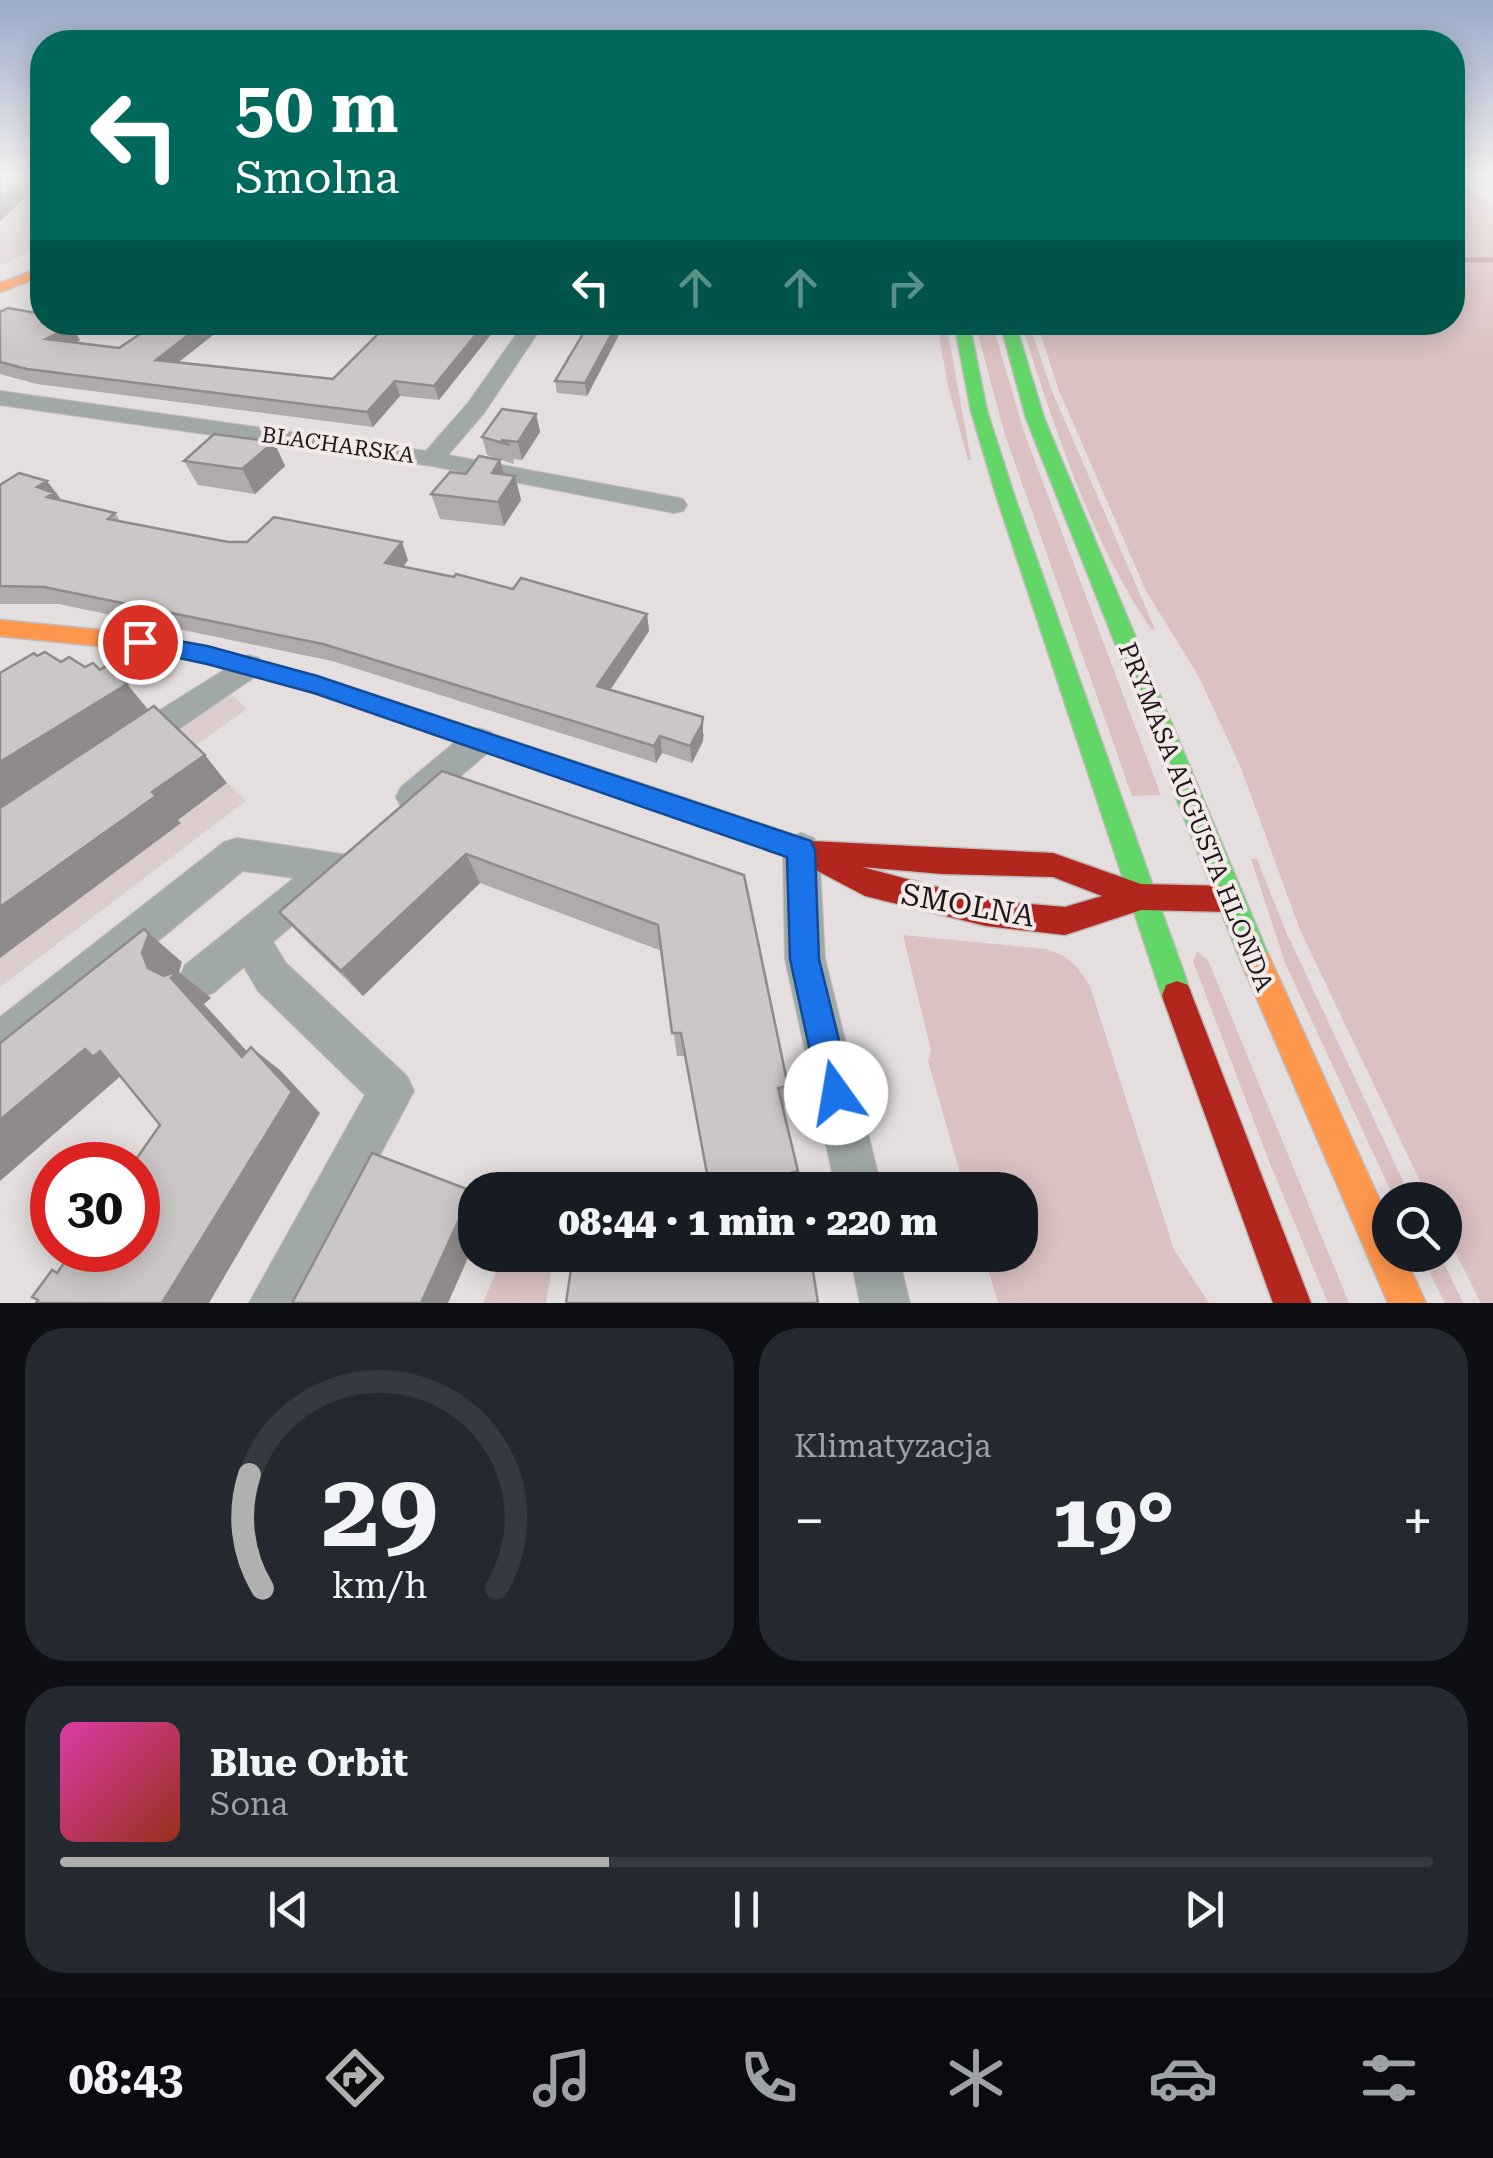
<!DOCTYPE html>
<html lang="pl">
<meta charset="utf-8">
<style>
:root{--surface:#171b24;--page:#242831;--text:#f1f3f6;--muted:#9ea1a6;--line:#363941;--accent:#b1b0b1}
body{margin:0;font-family:"Roboto Serif",serif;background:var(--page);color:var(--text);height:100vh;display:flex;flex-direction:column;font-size:38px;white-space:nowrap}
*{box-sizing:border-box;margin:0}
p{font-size:32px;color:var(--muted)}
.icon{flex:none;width:55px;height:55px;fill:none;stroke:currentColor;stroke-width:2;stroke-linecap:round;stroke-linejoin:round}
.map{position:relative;height:1303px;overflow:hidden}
.drawer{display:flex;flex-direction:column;gap:25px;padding:25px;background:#0d0f14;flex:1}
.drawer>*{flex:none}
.hud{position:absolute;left:30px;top:30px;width:1435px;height:305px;border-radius:40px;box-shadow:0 5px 25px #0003;background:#00695c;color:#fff;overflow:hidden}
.fabs{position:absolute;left:1372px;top:1182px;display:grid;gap:20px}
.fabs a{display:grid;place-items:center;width:90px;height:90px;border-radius:50%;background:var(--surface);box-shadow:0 5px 25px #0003;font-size:50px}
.speed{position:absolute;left:30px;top:1142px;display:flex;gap:20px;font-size:50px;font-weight:700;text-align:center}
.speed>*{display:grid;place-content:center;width:130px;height:130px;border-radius:50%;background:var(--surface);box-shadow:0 5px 25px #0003;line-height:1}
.speed .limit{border:15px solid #d22;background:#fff;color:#111}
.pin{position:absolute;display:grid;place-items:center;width:85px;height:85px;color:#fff;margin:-42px;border:5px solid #fff;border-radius:50%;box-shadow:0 2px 10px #0007}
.me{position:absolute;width:110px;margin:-55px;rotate:347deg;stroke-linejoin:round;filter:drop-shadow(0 0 8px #0008)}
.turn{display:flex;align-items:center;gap:35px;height:210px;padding:0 40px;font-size:45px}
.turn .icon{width:130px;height:130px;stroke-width:2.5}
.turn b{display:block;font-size:70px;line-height:85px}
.lanes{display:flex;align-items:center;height:95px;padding:0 40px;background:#0003;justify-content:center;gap:50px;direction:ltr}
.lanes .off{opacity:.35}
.big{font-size:75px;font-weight:800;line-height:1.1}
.drawer .widget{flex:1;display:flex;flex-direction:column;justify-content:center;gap:15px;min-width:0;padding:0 35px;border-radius:40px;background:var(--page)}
.drawer .dial{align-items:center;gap:0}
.dial svg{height:260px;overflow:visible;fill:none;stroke:var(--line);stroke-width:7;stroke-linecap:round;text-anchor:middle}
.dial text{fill:var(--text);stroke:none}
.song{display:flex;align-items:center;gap:30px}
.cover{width:120px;height:120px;border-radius:15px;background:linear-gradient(135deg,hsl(320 70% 55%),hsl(10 70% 35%))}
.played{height:10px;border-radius:5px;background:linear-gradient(90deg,var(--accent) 40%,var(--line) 40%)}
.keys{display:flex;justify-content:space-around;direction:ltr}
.heat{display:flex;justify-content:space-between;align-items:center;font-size:55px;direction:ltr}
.drawer .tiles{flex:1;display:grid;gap:25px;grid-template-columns:1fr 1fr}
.widget:last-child{grid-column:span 2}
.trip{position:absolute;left:458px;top:1172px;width:580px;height:100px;border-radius:40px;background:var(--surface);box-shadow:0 5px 25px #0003;font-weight:800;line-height:100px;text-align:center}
.tabs{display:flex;height:160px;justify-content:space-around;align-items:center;background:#090b0e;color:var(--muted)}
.tabs .icon{width:70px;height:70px}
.tabs .on{color:var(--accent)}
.tabs b{font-size:45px;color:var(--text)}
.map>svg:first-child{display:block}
</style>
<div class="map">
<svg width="1493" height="1303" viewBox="0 0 1493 1303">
<rect width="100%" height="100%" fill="#e4dede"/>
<!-- built -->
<g fill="#dbcdcd">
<polygon points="0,173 42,173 42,246 0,266"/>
<polygon points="230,693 247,709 192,748 246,801 0,987 0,851"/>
</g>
<!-- green -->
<g fill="#dcc1c2">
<polygon points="1453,179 1493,205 1493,1303 1481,1303 1445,1232 1445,1200 1429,1200 1300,930 1241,768 1199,677 1146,591 1058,388 1037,323 1452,322"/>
<polygon points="937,323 946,323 971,460 968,460 948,386"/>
<polygon points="975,323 992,323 1025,435 1161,795 1132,796 1005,435"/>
<path d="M 1021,323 L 1029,323 L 1051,389 L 1155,629 L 1151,629 C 1090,539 1054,426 1021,323 Z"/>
<polygon points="1251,859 1257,859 1287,934 1412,1200 1395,1200 1285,963"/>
<polygon points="903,935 1046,949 1064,956 1077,967 1090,986 1174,1250 1209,1303 998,1303 984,1255 1020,1255 1020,1190 965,1190 928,1061 931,1051"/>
<polygon points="1197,952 1208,960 1349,1303 1328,1303 1269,1161 1193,961"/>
<polygon points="503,1255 554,1255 546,1303 483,1303"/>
<polygon points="1421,1255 1440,1255 1463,1303 1445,1303"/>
</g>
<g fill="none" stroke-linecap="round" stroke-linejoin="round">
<!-- stream -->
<polyline stroke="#c29899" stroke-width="5" points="1452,260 1493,260"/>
<!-- street casing -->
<g stroke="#bfbbbb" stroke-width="2">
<g id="street">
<polygon points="525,322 545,322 484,413 448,455 674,497 683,499 687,505 683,511 674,513 432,466 0,405 0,391 426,451 468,403"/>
<polygon points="248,655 259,658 263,666 259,674 147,751 135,755 123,751 119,742 123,733"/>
<polygon points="479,728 491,732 495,741 491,750 425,807 413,812 401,807 396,797 401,787 467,732"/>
<polygon points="801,833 814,838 819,849 825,959 882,1190 836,1190 785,959 783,849 788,838"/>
<polygon points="237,838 348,855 353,867 348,879 328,883 324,899 273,942 286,963 407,1076 414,1091 301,1303 249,1303 365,1095 258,991 244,967 213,993 199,999 185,993 179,979 185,965 294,878 243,871 15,1059 0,1065 0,1017 224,842"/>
<polygon points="850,1255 898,1255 910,1303 860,1303"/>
</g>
</g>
<!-- fast casing -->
<g stroke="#bfbbbb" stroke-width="3">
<g id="fast">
<polygon points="954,322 969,322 987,411 1015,498 1192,996 1188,1007 1177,1011 1166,1007 1162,996 997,498 971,411"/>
<polygon points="1000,322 1015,322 1044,418 1272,964 1268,974 1257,979 1246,974 1242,964 1026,418"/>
</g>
</g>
<!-- slow casing -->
<g stroke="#bfbbbb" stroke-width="3">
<g id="slow">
<polygon points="42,267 42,276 0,292 0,283"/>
<polygon points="0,620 139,634 207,647 317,676 681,797 690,800 694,808 690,816 681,819 314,693 207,663 139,650 0,636"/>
<polygon points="1257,949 1268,954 1390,1223 1390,1255 1404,1255 1426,1303 1388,1303 1242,964 1246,954"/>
</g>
</g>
<!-- jam casing -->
<g stroke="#bfbbbb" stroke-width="3">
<g id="jam">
<path d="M 681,797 L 811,841 L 1053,853 L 1141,884 L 1228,886 L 1238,890 L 1242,899 L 1238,908 L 1228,912 L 1141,910 L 1065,935 L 986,926 L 865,896 L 793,858 L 672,816 L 668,808 L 672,800 ZM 862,867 L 942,874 L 1053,877 L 1102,896 L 1065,907 L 986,900 Z"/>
<polygon points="1177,981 1188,985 1311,1303 1273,1303 1162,996 1166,985"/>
</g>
</g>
<!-- street -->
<use href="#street" fill="#a1a8a8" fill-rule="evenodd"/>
<!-- fast -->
<use href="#fast" fill="#63d668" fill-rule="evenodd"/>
<!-- slow -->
<use href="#slow" fill="#ff974d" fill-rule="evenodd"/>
<!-- jam -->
<use href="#jam" fill="#b3261e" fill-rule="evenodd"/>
</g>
<!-- wall -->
<g fill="#afabab">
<polygon points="0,173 42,173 42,198 24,199"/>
<polygon points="0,312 80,340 75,343 119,348 158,322 253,322 236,335 217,332 179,362 333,379 501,322 439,400 400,396 373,427 37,384 0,374"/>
<polygon points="590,322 620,322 621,331 587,396 557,393 555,381"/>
<polygon points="536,414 540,432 522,460 513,459 514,464 487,455 482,437"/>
<polygon points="274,442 285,466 255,494 198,485 184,461"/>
<polygon points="500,460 504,475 515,476 521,500 504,526 440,519 431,494 466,474"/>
<polygon points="0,485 60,498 58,499 115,513 120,521 228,542 408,560 403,567 647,614 649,631 610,690 704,734 703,741 692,763 662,753 656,763 332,661 59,604 0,604"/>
<polygon points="442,771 744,875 788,1086 785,1107 783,1107 798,1171 795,1188 685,1056 677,1056 662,951 480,883 363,996 304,939 279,912"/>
</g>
<!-- shaded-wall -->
<g fill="#8f8b8b">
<polygon points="16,186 24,199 0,221 0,200"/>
<polygon points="205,322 213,322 217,332 163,374 156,360"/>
<polygon points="231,322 253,322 236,335"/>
<polygon points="486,322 501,322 439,400 434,386"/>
<polygon points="618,322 620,322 621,331 587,396 585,383"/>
<polygon points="71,326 80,340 55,353 46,339"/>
<polygon points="395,381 400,396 373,427 367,412"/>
<polygon points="536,414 540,432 522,460 518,442"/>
<polygon points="274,442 285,466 255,494 242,469"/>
<polygon points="500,460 507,484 492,473"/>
<polygon points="515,476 521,500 504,526 498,502"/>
<polygon points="47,481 60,498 58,499 66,510 37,487"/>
<polygon points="402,542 408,560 392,581 385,563"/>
<polygon points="647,614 649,631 601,704 597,686"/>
<polygon points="127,684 151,713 0,810 0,762"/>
<polygon points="703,717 703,741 692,763 690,746"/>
<polygon points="660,736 662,753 656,763 654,746"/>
<polygon points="205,755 227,783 178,820 181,823 0,958 0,907 152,792"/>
<polygon points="466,854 480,883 363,996 341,971"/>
<polygon points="144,929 182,962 179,972 211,998 204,1004 273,1080 242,1057 148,968 142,953"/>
<polygon points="251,1047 281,1071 320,1113 209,1303 162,1303"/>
<polygon points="85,1049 100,1051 123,1074 0,1181 0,1120"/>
<polygon points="798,1171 795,1188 786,1190 726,1190"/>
<polygon points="472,1191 475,1194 475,1242 448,1303 421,1303"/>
</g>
<!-- building -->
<g fill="#ccc7c7" stroke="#8f8b8b" stroke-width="2.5">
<polygon points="0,173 42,173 42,185 16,186 0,200"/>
<polygon points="8,308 42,314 42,322 65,322 71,326 46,339 119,348 158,322 205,322 156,360 333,379 390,322 486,322 434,386 395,381 367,412 27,369 0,362 0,312"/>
<polygon points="590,322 618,322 585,383 555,381"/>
<polygon points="502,409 536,414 518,442 501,440 510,445 482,437"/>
<polygon points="214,434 274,442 242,469 184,461"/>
<polygon points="479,456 500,460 492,473 515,476 498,502 431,494 450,472 466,474"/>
<polygon points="19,473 47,481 37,487 54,493 47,497 115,513 108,519 228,542 247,542 274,517 402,542 385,563 454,577 456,574 513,589 521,578 647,614 597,686 703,717 702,724 690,746 660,736 654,746 323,644 44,587 0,586 0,485"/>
<polygon points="45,652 61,662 69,657 85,667 93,663 100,670 106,666 127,684 0,762 0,673 34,653 37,656"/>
<polygon points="154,706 205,755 152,792 156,796 0,907 0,808"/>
<polygon points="442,771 744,875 788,1086 778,1088 798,1171 726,1190 710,1190 681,1033 672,1033 658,925 466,854 341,971 279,912"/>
<polygon points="144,929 149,934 142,953 148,968 164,976 178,971 171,978 242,1057 251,1047 292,1092 162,1303 36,1303 38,1300 32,1297 52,1270 57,1273 73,1250 138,1250 138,1165 132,1165 160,1125 100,1051 93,1057 85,1049 0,1120 0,1043"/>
<polygon points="372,1153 472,1191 421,1303 292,1303"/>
<polygon points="573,1255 801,1255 801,1258 811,1258 818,1303 566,1303"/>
</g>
<!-- sky -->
<linearGradient id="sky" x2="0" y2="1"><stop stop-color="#99a9c8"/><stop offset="0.49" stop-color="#f3f0f0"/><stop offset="1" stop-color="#f3f0f0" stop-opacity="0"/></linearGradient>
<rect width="1493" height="356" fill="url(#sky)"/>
<!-- route -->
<polygon fill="#1a73e8" stroke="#114b97" stroke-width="2.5" points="140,634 207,646 317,676 811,841 815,850 819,959 852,1093 847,1104 836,1109 824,1104 819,1093 790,959 787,857 314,693 207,664 132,648 128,642 132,637"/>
<g text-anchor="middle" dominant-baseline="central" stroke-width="8" stroke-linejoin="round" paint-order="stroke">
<!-- far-street labels -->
<g font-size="22" fill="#1d1818" stroke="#f5e8e8">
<text transform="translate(338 445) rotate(8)">BLACHARSKA</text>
</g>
<!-- street labels -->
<g font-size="25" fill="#1d1818" stroke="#f5e8e8">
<text transform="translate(1196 817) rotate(68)">PRYMASA AUGUSTA HLONDA</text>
</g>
<!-- near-street labels -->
<g font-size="30" fill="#1d1818" stroke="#f5e8e8">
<text transform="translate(968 905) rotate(10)">SMOLNA</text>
</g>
</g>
</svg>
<div class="fabs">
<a><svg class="icon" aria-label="search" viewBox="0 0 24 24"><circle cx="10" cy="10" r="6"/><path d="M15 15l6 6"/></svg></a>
</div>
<div class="speed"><div class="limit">30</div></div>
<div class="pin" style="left:140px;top:642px;background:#d93025"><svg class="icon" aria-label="arrive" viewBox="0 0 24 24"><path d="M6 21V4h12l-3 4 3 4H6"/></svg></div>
<svg class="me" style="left:836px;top:1093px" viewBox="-20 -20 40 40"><circle r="19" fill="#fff"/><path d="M0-13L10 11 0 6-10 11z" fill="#1a73e8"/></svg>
<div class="trip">08:44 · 1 min · 220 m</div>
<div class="hud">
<div class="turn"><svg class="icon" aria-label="left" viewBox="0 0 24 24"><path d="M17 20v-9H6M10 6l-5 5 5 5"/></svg><div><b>50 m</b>Smolna</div></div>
<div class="lanes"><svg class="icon" aria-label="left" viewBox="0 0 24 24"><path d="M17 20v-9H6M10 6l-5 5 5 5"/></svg><svg class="icon off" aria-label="ahead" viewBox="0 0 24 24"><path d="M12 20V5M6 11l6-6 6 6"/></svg><svg class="icon off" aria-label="ahead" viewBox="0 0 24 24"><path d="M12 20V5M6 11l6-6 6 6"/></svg><svg class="icon off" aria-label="right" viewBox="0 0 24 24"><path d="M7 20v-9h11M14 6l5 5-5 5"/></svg></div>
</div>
</div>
<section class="drawer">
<div class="tiles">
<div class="widget dial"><svg viewBox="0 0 100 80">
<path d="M14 69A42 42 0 1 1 86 69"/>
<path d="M14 69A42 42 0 0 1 10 34" stroke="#b1b0b1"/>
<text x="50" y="56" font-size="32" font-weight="700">29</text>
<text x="50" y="72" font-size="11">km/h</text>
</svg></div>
<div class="widget"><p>Klimatyzacja</p>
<div class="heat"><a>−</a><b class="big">19°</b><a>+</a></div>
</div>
<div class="widget">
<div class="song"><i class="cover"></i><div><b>Blue Orbit</b><p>Sona</p></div></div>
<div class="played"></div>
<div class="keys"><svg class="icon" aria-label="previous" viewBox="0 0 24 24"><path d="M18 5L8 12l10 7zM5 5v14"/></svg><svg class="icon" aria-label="pause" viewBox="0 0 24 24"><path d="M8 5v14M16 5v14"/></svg><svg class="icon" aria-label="next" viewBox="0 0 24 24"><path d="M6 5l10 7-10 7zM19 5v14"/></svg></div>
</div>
</div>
</section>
<nav class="tabs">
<b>08:43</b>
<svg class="icon on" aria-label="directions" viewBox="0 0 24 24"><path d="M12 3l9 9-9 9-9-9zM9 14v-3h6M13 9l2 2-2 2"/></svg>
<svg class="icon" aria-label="music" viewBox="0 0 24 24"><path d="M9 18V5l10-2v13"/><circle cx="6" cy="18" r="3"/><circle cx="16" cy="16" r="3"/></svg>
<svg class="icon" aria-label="phone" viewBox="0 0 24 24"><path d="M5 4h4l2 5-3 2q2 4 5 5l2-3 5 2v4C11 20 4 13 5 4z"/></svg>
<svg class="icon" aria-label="climate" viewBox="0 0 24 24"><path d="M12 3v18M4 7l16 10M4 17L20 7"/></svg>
<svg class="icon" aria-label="car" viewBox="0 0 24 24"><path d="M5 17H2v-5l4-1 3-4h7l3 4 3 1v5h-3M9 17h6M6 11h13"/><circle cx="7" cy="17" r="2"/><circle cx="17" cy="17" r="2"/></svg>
<svg class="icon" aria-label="filters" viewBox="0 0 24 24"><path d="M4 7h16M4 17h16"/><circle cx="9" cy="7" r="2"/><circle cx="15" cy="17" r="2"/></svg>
</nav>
